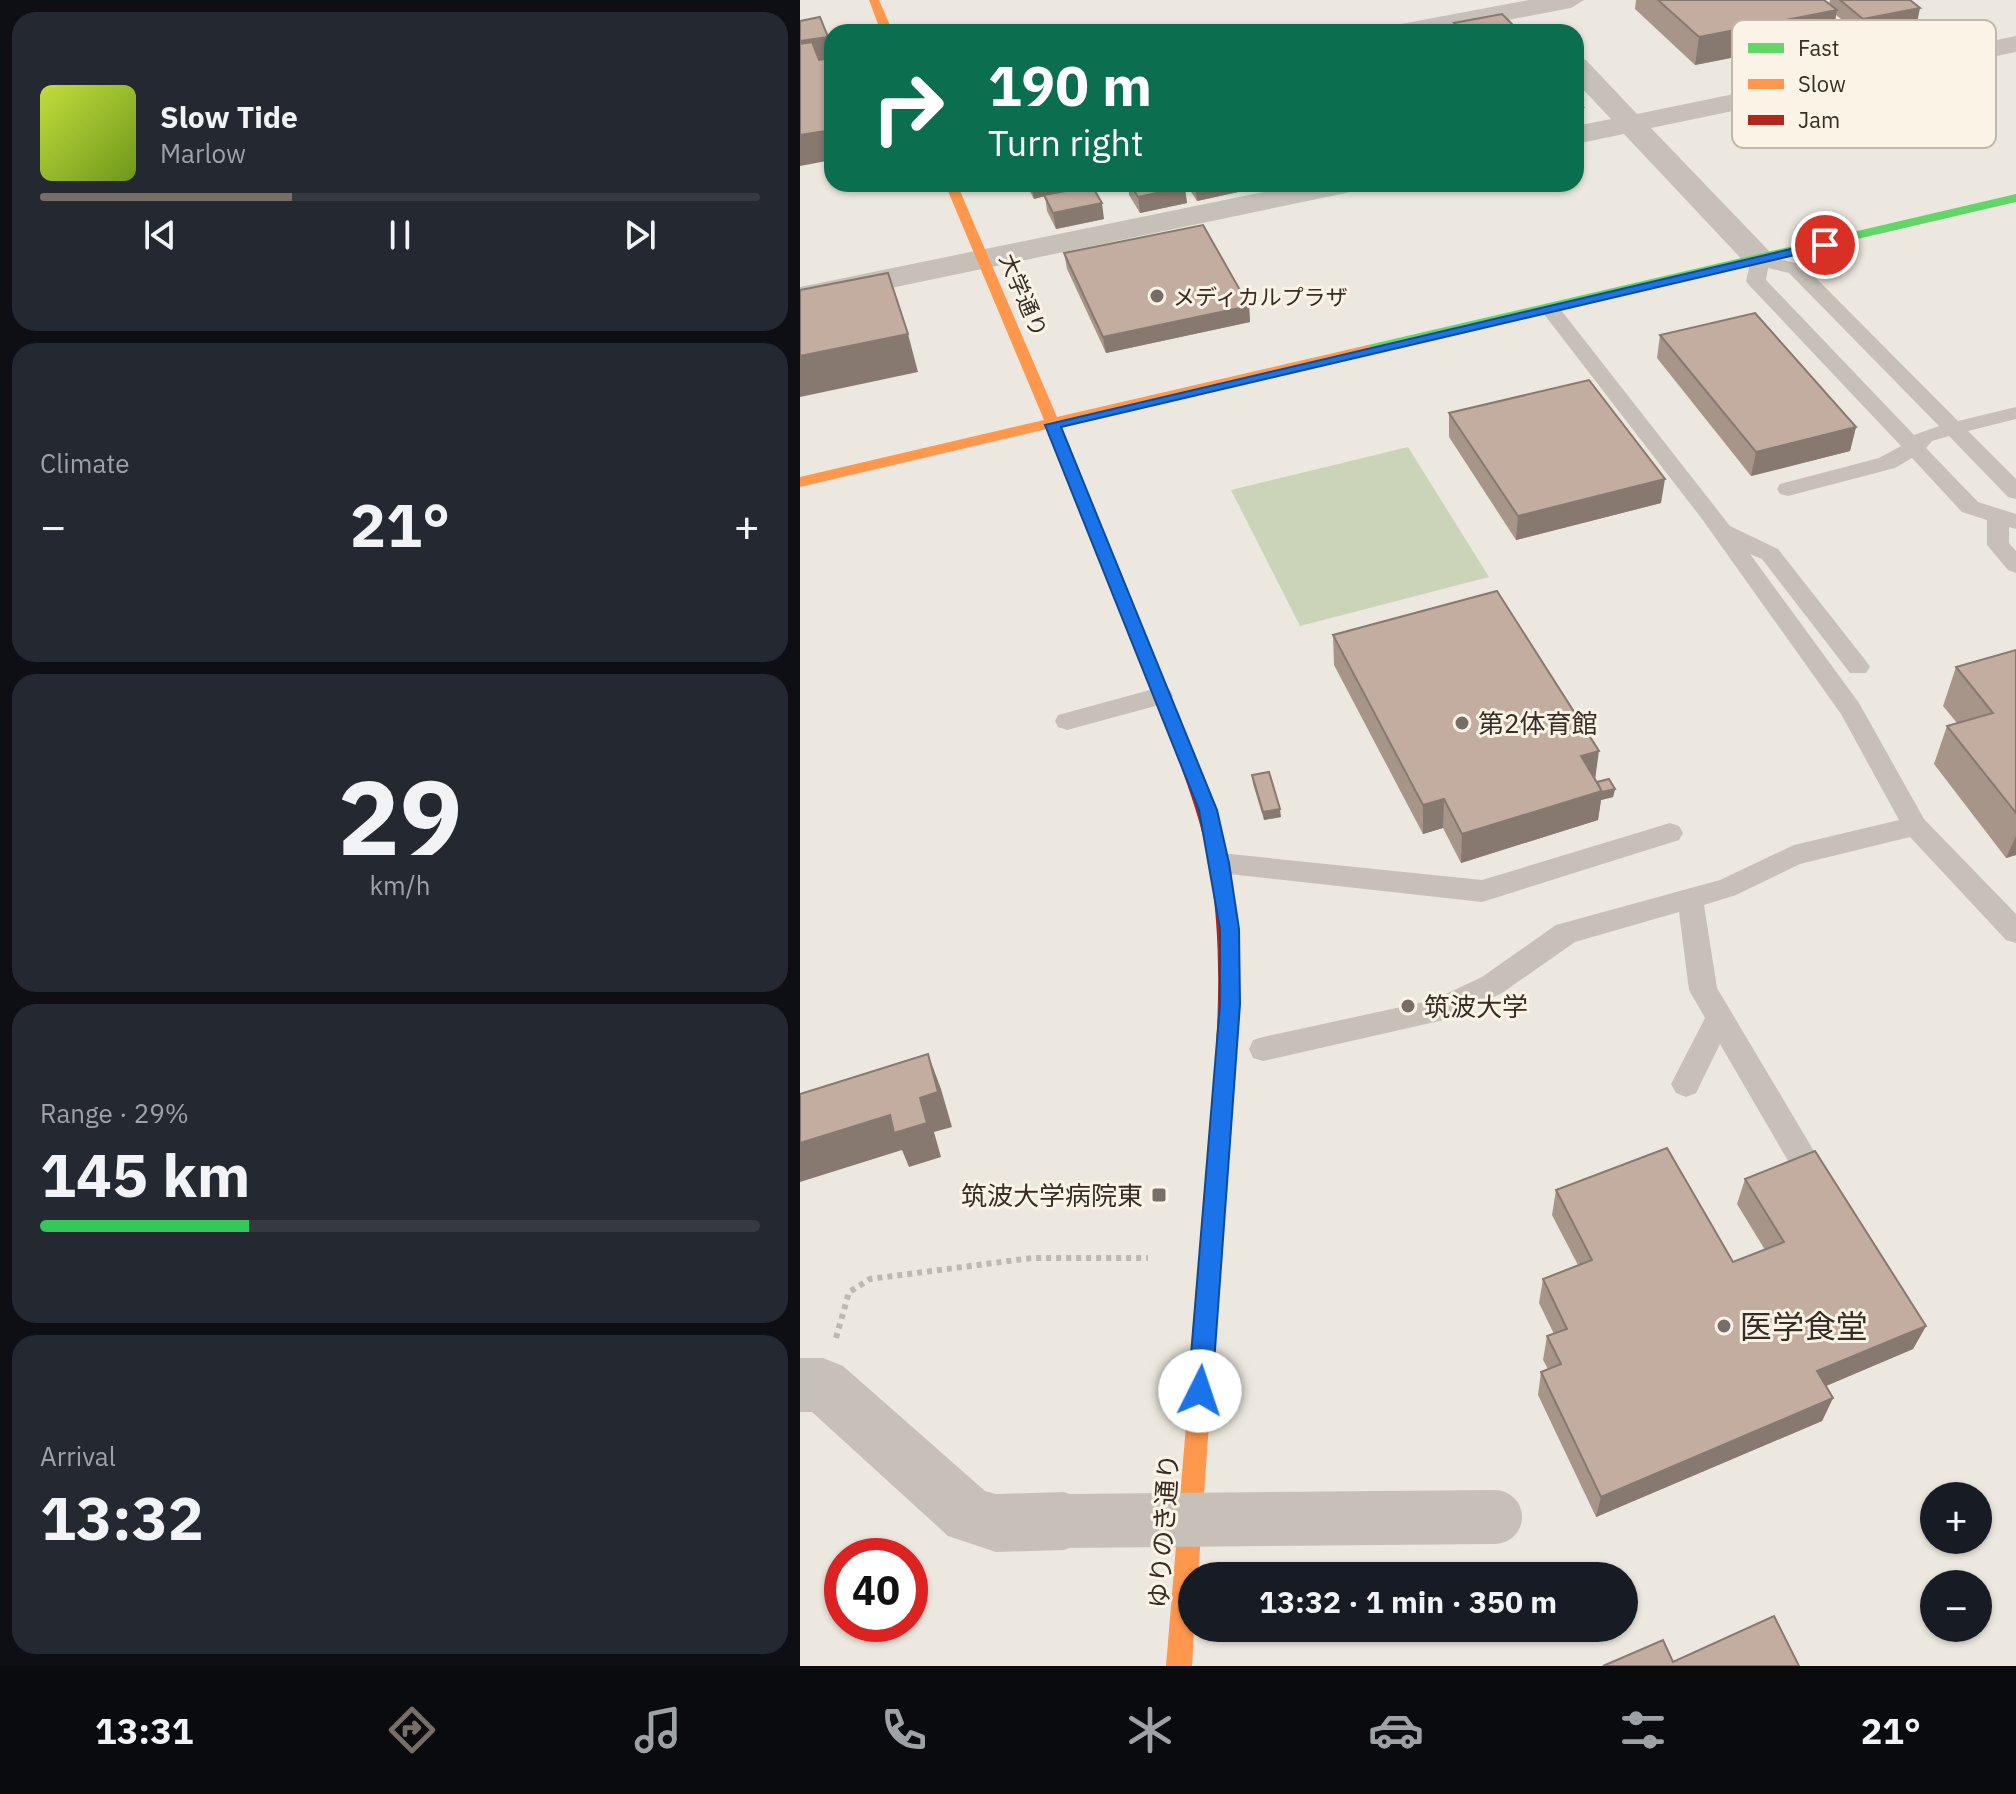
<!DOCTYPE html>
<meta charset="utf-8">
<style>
:root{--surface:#171b24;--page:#242831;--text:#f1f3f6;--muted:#9ea1a6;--line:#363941;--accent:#776e67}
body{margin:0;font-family:"IBM Plex Sans","Noto Sans JP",sans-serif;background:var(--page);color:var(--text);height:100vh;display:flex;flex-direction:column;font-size:30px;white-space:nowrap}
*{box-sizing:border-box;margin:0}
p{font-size:26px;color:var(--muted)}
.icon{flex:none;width:44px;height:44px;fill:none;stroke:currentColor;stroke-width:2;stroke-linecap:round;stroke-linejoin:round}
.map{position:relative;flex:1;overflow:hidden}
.drawer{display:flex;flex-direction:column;gap:12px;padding:12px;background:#0d0f14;width:800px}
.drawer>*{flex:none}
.hud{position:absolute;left:24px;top:24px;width:760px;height:168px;border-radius:24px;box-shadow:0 2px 6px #0004;background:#0b6e4f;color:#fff;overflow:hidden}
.tools{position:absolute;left:1120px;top:1482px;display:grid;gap:16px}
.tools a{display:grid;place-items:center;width:72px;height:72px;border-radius:50%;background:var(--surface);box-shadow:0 2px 6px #0004;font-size:40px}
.speed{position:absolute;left:24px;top:1538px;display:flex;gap:16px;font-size:40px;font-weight:700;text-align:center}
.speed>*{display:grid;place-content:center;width:104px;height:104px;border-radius:50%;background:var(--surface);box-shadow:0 2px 6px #0004;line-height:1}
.speed .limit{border:12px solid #d22;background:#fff;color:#111}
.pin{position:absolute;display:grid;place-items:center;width:68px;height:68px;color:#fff;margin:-34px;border:4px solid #fff;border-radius:50%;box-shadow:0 2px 8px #0007}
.me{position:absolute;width:88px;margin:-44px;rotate:4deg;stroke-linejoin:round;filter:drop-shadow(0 0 6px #0008)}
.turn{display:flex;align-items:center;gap:28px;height:168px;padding:0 32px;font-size:36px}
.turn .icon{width:104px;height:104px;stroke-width:2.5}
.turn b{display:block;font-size:56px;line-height:68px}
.big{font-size:60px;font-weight:700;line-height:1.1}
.drawer .widget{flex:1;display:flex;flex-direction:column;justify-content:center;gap:12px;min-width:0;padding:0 28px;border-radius:24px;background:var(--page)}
.drawer .dial{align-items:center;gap:0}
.dial b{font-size:104px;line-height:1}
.song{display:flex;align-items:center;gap:24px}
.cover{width:96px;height:96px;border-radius:12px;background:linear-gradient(135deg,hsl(70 70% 55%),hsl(80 70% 35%))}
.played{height:8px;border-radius:4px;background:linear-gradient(90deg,var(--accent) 35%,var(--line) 35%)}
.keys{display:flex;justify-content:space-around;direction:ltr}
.heat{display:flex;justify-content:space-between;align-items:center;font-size:44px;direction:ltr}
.charge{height:12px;border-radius:6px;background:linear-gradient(90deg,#34c759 29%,var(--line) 0)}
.trip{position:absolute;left:378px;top:1562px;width:460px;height:80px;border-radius:40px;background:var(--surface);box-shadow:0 2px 6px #0004;font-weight:700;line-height:80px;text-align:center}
.tabs{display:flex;height:128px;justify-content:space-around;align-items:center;background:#090b0e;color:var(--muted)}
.tabs .icon{width:56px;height:56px}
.tabs .on{color:var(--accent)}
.tabs b{font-size:36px;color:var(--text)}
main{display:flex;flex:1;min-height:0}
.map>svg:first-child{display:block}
</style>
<main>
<section class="drawer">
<div class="widget">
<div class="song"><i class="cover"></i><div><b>Slow Tide</b><p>Marlow</p></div></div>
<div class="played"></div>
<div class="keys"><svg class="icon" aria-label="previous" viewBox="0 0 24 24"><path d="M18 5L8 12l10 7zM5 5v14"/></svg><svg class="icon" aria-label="pause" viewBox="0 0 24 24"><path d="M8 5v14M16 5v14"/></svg><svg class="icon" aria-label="next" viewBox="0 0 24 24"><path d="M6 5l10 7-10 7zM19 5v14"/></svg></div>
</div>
<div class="widget"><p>Climate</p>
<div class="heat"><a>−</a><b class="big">21°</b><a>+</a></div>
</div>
<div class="widget dial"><b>29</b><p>km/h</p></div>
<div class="widget"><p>Range · 29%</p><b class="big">145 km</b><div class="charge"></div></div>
<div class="widget"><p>Arrival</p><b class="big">13:32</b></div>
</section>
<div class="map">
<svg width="1216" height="1666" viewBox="0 0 1216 1666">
<rect width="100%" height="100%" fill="#ede8df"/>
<!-- green -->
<polygon fill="#cbd4b8" points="608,447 689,577 500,626 431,490"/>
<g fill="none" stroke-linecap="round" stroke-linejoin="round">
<!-- path -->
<polyline stroke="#bfb8b0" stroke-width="6" stroke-dasharray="5 5" stroke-linecap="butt" points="36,1338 49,1292 70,1279 232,1258 348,1258"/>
<!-- lane -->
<g fill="#c6c0b8" fill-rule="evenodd">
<path d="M 960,254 L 1003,265 L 1158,421 L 1216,407 L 1216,419 L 1168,431 L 1216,479 L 1216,499 L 1208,497 L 1149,436 L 1132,441 L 1126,448 L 1178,502 L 1216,514 L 1216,529 L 1209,527 L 1209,543 L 1216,551 L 1216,573 L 1208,570 L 1187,545 L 1187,520 L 1162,512 L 1112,458 L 1095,468 L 988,496 L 980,494 L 977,489 L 980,484 L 1079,458 L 1101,446 L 949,285 L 946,281 L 951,260 ZM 968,268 L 989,273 L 1139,426 L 1114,435 L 966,280 Z"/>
<polygon points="750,303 757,305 930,526 978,549 1066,661 1070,667 1066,673 1050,673 962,559 950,554 1059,703 1124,819 1216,914 1216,943 1206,940 1110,837 1000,864 936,895 904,905 917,988 1024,1168 1020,1178 1009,1181 998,1178 920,1044 896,1093 886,1097 876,1093 871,1084 905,1018 889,990 879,912 775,942 702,993 648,1019 463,1061 453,1058 449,1049 453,1040 463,1037 633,1000 682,977 756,925 920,880 994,845 1099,820 1041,714 902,519 740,309"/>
<polygon points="361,687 370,690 373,696 370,702 267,730 258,727 255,721 258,715"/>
<polygon points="870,823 879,826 883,833 879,840 682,902 420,873 411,870 407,863 411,856 420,853 682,880"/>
</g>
<!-- street -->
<g fill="#c6c0b8" fill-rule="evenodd">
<polygon points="729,0 784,0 771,8 644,32 588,32 591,26 601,24"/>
<polygon points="1216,36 1216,52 851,128 971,253 976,260 971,267 949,267 824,134 776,144 776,126 811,119 776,82 776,58 786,60 837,114"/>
<polygon points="502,184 561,184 557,190 546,193 0,307 0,287"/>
<polygon points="0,1358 23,1358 43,1366 185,1491 196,1494 264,1492 285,1500 293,1521 285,1542 264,1550 196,1552 148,1536 12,1412 0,1412"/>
</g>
<!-- fast -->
<polygon fill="#63d668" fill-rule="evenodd" points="1216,194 1216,202 568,353 561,349 568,345"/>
<!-- slow -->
<g fill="#ff974d" fill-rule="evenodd">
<polygon points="69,0 79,0 93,32 81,32"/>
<polygon points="145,184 157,184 257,417 568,345 575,349 568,353 260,426 398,764 395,769 383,769 380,764 247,429 0,487 0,477 244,420"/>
<polygon points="419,1140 426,1143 429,1149 398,1576 392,1576 392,1628 394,1628 392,1666 366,1666 409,1149 412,1143"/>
</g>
<!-- jam -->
<path fill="#b3261e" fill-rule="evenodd" d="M 389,758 C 401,761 404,782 408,794 C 449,908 438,1031 429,1149 L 426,1155 L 419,1158 L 412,1155 L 409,1149 C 416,1053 426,955 408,859 C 402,826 391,795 380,764 Z"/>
<!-- street-bridge -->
<polyline stroke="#c6c0b8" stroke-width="54" points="264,1521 695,1517"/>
</g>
<!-- wall -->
<g fill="#a7958a">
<polygon points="836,0 1024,0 1029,4 1030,0 1110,0 1117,23 1060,34 1036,15 1032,38 895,65 835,9"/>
<polygon points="654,23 717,32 654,32"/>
<polygon points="226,184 285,184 285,185 265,191 304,219 256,229 247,211 245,196 234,199"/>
<polygon points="328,184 383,184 387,203 340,213 329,195"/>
<polygon points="386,184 437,184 438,192 397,201"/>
<polygon points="264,253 449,306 450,322 306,353 267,269"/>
<polygon points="860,335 1056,427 1050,451 951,476 857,358"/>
<polygon points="649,413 861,503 716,540 649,437"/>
<polygon points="533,635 795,780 797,782 815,789 813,797 801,800 798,820 661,863 643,828 623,834 534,665"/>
<polygon points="1216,650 1216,855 1206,858 1134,764 1147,726 1157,723 1143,706 1156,667"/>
<polygon points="452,775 481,817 464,820 453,784"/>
<polygon points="945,1179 1126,1326 1113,1349 1026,1386 1033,1398 1022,1421 796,1517 738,1395 741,1372 748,1369 743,1360 747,1336 754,1334 739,1303 743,1279 778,1265 752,1215 756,1190 933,1262 965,1250 937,1204"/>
</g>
<!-- shaded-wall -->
<g fill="#887970">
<polygon points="1120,8 1117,23 1060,34 1063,19"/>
<polygon points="1037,10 1032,38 895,65 899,37"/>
<polygon points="28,37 32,53 32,59 0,65 0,41"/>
<polygon points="783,107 782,123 776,124 776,108"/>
<polygon points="32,130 32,160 0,166 0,135"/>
<polygon points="231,184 285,184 285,185 234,199"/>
<polygon points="400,184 437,184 438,192 397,201 395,185"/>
<polygon points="385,187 387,203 340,213 338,197"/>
<polygon points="302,203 304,219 256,229 253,213"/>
<polygon points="449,306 450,322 306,353 303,337"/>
<polygon points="108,334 118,372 0,397 0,356"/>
<polygon points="1056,427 1050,451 951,476 956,452"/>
<polygon points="865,479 861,503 716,540 718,516"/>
<polygon points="799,751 795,780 781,756"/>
<polygon points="815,789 813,797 801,800 798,820 661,863 662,834 802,791"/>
<polygon points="644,799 643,828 623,834 623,805"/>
<polygon points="480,809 481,817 464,820 463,812"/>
<polygon points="1216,836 1216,855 1206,858"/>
<polygon points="128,1054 141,1089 152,1127 134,1132 141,1157 109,1167 102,1150 0,1182 0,1143 120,1098"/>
<polygon points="1126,1326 1113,1349 1007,1394 1017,1371"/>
<polygon points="1033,1398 1022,1421 796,1517 801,1497"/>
</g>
<!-- building -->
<g fill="#c2ada0" stroke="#887970" stroke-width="2">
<polygon points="858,0 1024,0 1037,10 899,37"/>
<polygon points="1040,0 1110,0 1120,8 1063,19"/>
<polygon points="702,14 717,29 701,32 663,32 654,23"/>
<polygon points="20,17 28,37 0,41 0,21"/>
<polygon points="638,28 644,32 617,32"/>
<polygon points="12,42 19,60 32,58 32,130 0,135 0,44"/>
<polygon points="776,100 783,107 776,108"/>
<polygon points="330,184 383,184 385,187 338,197"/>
<polygon points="292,186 302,203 253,213 244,195"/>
<polygon points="403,225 449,306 303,337 264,253"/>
<polygon points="88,273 108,334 0,356 0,290"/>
<polygon points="955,313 1056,427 956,452 860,335"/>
<polygon points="789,380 865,479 718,516 649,413"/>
<polygon points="697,591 799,751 781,756 802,791 662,834 644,799 623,805 533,635"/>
<polygon points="1216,650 1216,813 1147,726 1193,713 1156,667"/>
<polygon points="469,772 480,809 463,812 452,775"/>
<polygon points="809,779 815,789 802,792 797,782"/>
<polygon points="128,1054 138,1092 120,1098 127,1123 94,1133 90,1115 0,1143 0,1094"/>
<polygon points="867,1148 933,1262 984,1242 945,1179 1015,1151 1126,1326 1017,1371 1033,1398 801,1497 741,1372 761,1364 747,1336 767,1329 743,1279 792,1260 756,1190"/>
<polygon points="974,1616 999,1666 803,1666 863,1640 873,1662"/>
</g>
<!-- route -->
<polygon fill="#1a73e8" stroke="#114b97" stroke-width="2" points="1025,241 1031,245 1029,247 261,427 417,810 429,863 439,929 440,1004 412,1391 408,1399 400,1402 392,1399 388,1391 420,1004 420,929 399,810 245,425"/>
<!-- markers -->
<g fill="#776e67" stroke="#faf3e6" stroke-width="3">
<circle cx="357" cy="296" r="8"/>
<circle cx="662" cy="723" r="8"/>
<circle cx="608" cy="1006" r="8"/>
<rect x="351" y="1187" width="16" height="16" rx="4"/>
<circle cx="924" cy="1326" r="8"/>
</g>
<g text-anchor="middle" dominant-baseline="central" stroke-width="6" stroke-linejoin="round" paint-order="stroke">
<!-- far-street labels -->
<g font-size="22" fill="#372d26" stroke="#faf3e6">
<text transform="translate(224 295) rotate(67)">大学通り</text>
</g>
<!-- far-poi labels -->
<g font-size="22" fill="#372d26" stroke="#faf3e6" text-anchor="start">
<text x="373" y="296">メディカルプラザ</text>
</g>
<!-- poi labels -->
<g font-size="26" fill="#372d26" stroke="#faf3e6" text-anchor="start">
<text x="678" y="723">第2体育館</text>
<text x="624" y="1006">筑波大学</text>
<text x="343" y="1195" text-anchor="end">筑波大学病院東</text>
</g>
<!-- street labels -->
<g font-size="26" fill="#372d26" stroke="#faf3e6">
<text transform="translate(363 1531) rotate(-86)">ゆりのき通り</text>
</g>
<!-- near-poi labels -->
<g font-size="32" fill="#372d26" stroke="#faf3e6" text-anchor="start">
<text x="940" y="1326">医学食堂</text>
</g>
</g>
<!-- legend -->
<rect x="932" y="20" width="264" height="128" rx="12" fill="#faf3e6" stroke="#c0b8ac" stroke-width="2"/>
<rect x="948" y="43" width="36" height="10" fill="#63d668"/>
<rect x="948" y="79" width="36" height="10" fill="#ff974d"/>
<rect x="948" y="115" width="36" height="10" fill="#b3261e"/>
<g font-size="22" fill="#372d26">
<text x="998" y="56">Fast</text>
<text x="998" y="92">Slow</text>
<text x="998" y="128">Jam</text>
</g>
</svg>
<div class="tools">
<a>+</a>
<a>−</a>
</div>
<div class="speed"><div class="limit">40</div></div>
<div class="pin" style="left:1025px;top:245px;background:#d93025"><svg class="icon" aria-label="arrive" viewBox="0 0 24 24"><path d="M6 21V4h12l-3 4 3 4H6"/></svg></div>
<svg class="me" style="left:400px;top:1391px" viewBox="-20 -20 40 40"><circle r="19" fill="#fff"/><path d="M0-13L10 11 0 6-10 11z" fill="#1a73e8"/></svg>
<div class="trip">13:32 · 1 min · 350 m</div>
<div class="hud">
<div class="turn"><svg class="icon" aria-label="right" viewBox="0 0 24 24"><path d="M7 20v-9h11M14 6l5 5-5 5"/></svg><div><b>190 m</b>Turn right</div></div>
</div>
</div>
</main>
<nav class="tabs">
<b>13:31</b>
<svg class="icon on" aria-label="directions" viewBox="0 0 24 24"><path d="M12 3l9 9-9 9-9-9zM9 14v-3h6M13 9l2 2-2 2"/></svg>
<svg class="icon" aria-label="music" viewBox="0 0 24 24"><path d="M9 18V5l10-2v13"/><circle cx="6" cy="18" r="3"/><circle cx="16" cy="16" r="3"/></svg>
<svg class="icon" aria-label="phone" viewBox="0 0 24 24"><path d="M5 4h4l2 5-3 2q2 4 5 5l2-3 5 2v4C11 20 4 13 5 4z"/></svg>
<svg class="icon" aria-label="climate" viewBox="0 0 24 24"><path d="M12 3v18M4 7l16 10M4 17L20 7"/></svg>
<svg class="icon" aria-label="car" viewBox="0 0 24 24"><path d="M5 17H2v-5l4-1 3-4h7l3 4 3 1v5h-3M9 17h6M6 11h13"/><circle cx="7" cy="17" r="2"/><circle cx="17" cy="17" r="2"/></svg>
<svg class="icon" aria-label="filters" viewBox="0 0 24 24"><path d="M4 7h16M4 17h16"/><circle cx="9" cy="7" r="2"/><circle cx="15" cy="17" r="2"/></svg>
<b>21°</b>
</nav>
